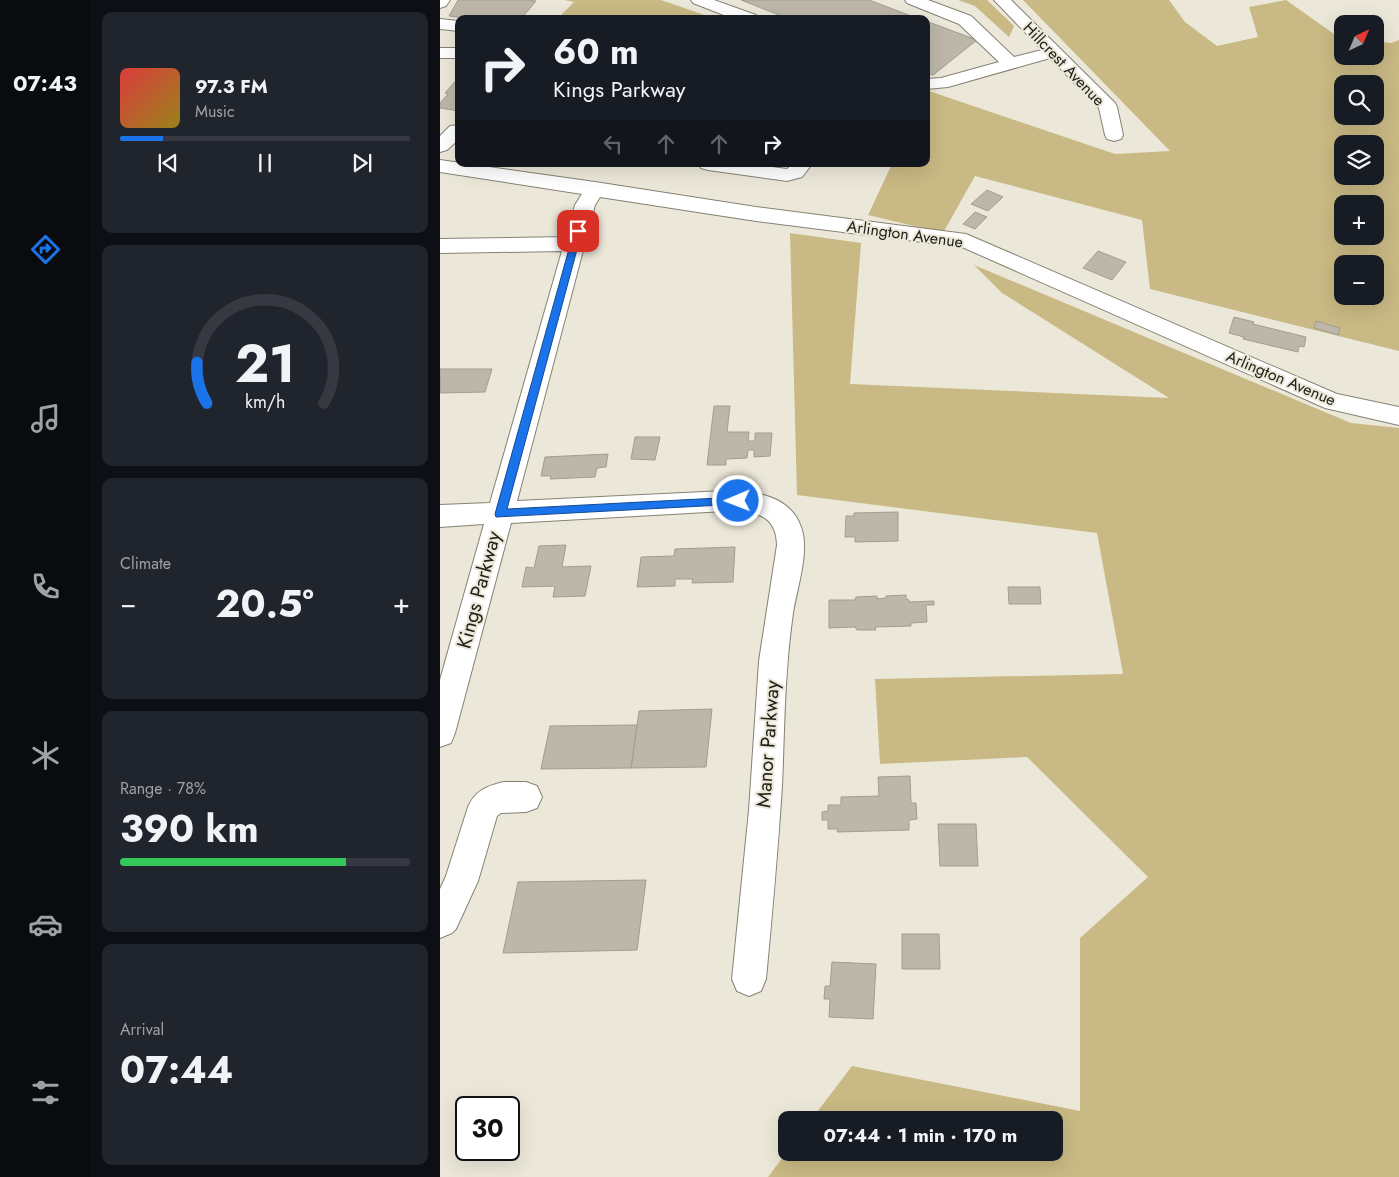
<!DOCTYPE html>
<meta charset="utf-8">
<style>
:root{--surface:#171b24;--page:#20242c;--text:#f1f3f6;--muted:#9ea1a6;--line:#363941;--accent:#1a73e8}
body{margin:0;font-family:Jost,sans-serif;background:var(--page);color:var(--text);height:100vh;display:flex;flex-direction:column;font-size:19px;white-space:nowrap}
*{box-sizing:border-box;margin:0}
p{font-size:16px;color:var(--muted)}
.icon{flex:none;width:28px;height:28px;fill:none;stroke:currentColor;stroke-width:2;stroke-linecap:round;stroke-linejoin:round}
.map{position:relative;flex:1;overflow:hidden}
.side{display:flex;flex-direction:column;gap:12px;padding:12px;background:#0d0f14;width:350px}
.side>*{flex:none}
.hud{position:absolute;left:15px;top:15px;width:475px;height:152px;border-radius:10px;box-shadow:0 5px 20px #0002;background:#171b24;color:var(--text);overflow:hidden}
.needle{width:32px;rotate:44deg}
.controls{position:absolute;left:894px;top:15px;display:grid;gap:10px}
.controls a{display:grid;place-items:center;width:50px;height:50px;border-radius:10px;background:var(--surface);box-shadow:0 5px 20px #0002;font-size:25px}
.speed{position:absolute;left:15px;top:1096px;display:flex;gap:10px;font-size:25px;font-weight:700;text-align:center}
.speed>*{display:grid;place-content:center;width:65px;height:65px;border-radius:50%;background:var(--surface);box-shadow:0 5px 20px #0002;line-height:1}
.speed .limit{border:2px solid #111;border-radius:8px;background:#fff;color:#111}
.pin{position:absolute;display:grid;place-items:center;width:42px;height:42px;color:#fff;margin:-21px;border-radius:10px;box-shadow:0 2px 8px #0006}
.me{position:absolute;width:55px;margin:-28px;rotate:269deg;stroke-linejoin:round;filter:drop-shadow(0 0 4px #0008)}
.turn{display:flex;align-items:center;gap:18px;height:105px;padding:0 15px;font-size:22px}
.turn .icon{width:65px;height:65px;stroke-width:2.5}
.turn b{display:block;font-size:35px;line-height:42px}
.lanes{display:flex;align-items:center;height:48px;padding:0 15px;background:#0003;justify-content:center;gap:25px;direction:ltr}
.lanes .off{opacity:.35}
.big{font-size:38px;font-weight:700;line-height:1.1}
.side .tile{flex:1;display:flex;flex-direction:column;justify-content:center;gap:8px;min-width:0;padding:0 18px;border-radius:10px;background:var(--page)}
.side .dial{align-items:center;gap:0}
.dial svg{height:130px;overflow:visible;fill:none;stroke:var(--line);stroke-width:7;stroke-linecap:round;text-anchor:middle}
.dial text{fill:var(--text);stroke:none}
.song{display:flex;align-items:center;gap:15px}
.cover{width:60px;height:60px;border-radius:8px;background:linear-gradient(135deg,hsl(0 70% 55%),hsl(50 70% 35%))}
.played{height:5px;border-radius:2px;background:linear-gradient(90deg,var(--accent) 15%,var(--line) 15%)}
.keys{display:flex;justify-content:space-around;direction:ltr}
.heat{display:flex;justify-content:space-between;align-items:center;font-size:28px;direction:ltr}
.charge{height:8px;border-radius:4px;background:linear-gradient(90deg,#34c759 78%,var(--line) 0)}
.trip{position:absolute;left:338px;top:1111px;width:285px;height:50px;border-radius:10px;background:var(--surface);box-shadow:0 5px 20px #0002;font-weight:700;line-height:50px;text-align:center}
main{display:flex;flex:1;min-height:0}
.tabs{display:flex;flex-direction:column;width:90px;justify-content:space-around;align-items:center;background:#090b0e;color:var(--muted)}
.tabs .icon{width:35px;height:35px}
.tabs .on{color:var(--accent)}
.tabs b{font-size:22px;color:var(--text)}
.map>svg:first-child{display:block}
</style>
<main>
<nav class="tabs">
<b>07:43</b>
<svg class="icon on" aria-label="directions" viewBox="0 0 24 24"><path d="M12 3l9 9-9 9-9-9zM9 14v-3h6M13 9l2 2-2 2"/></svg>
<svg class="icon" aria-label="music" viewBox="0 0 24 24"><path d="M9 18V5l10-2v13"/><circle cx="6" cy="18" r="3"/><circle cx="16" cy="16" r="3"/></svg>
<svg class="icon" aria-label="phone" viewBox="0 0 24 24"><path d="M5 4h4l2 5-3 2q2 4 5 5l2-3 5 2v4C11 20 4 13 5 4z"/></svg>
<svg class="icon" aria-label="climate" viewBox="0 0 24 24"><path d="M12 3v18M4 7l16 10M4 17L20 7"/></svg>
<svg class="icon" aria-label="car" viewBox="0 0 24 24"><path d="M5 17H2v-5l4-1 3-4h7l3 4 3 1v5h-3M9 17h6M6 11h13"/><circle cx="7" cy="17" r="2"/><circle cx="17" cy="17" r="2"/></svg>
<svg class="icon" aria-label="filters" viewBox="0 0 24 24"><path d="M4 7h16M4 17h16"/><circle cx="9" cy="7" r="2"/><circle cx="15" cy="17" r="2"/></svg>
</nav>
<section class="side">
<div class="tile">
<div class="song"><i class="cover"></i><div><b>97.3 FM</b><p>Music</p></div></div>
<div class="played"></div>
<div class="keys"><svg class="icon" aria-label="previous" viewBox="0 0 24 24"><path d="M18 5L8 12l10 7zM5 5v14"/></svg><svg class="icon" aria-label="pause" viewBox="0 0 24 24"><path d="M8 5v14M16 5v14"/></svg><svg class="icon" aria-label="next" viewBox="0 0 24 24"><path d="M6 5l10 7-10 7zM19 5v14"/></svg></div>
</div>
<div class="tile dial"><svg viewBox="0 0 100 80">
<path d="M14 69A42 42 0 1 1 86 69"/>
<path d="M14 69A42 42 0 0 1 8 44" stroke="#1a73e8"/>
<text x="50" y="56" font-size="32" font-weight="700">21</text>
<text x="50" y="72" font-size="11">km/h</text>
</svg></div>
<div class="tile"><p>Climate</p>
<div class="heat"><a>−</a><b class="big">20.5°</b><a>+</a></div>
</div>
<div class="tile"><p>Range · 78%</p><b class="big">390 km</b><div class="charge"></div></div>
<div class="tile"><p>Arrival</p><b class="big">07:44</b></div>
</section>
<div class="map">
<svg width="959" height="1177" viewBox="0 0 959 1177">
<rect width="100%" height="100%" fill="#ece8d9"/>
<!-- green -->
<g fill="#c9b984" fill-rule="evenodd">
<polygon points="124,0 221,0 276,19 117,19 134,2"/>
<polygon points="518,0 547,0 574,26 569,37 535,6"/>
<path d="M 583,0 L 729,0 L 745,22 L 777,46 L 818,37 L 809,7 L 846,0 L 894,34 L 902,35 L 902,56 L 935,56 L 935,41 L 951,43 L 959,40 L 959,351 L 710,289 L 702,220 L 535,176 L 503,233 L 428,215 L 452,164 L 486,164 L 486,90 L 675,154 L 730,151 ZM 902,84 L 935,84 L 935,116 L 902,116 ZM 902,144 L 935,144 L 935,176 L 902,176 ZM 902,204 L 935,204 L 935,236 L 902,236 ZM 902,264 L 935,264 L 935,296 L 902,296 Z"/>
<polygon points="350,233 421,243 410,384 729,398 562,293 534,265 911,423 959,428 959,1177 328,1177 346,1153 614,1152 614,1120 371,1120 412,1066 640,1111 640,938 708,877 587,757 440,764 435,679 683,674 657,533 357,495"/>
</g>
<!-- building -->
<g fill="#bcb7a9" stroke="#a19d8f">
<polygon points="18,0 88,0 96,1 81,19 32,19 9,16"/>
<polygon points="301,0 429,0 479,19 349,19"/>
<polygon points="486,21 537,40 493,75 486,73"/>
<polygon points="19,77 19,111 0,108 0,103 8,94 5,93"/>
<polygon points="547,190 563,197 548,211 531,204"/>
<polygon points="535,212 547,217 535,229 523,224"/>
<polygon points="658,251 686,262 672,280 643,268"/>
<polygon points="794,317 814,322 813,324 866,337 864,347 859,346 858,352 803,339 804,337 789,333"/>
<polygon points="876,321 900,328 898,335 874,328"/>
<polygon points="0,369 52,369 45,392 0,393"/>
<polygon points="274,406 290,406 287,432 309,432 308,441 315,441 315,433 332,433 330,456 314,457 314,450 308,450 307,458 286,459 286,465 267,465"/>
<polygon points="195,437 220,437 215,460 191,459"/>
<polygon points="168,454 166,467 157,468 155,477 110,479 111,476 101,476 105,457"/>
<polygon points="458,512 458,541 415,542 415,537 405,537 406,516 414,516 414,513"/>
<polygon points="126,545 122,567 151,566 145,596 113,597 115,586 82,587 86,567 94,568 99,546"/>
<polygon points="295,547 293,582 252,583 253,579 235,579 235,586 197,587 201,557 234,556 235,549"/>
<polygon points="568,587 600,587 601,604 569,604"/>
<polygon points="466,595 466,599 469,600 469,602 494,601 494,605 486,605 487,622 471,623 471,626 435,627 436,630 417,630 415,627 389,628 389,600 415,600 416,597 437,596 437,599 446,598 446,596"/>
<polygon points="272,709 266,767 191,768 199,711"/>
<polygon points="197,725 191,768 101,769 110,726"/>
<polygon points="470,776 471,803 476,803 477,819 469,820 469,830 397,832 398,829 388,829 388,820 382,820 382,812 388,811 388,805 401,805 401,797 439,796 438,777"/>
<polygon points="498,824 536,824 538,866 500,866"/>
<polygon points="206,880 197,950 63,953 78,882"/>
<polygon points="462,934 499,934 500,969 462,969"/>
<polygon points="392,962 436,964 433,1019 389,1017 390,999 384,999 385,986 390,986"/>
</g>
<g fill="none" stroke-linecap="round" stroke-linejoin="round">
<!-- minor casing -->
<g stroke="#858274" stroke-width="2">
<g id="minor">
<polygon points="0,0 10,0 6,6 0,8"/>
<polygon points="251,0 274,0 316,15 318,19 294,19 253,3"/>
<polygon points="465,0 488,0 531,16 574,57 602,50 554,0 571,0 675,103 677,107 683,135 681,139 674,141 667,139 665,135 659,108 610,58 508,87 486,89 486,79 501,78 559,62 519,24 467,3"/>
<polygon points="0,19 19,21 19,31 0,29"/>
<rect x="0" y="48" width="19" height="10"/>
<polygon points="19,125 19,139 7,150 0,152 0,136 10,126"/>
<path d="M 0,160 L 155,182 L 316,207 L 526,234 L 897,394 L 959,407 L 959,425 L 885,408 L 522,247 L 316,221 L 160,197 L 155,205 L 77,501 L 285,491 C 314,491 350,495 361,527 C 370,551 357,588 353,613 C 351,628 349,643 348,658 C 344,701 344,744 342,786 C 338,851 332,915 326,979 L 321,991 L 309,996 L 297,991 L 292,979 L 309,810 L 319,661 L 337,545 C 336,512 313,512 285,511 L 71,523 L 15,733 L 11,743 L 0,747 L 0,680 L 44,524 L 0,527 L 0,505 L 50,503 L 122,251 L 0,253 L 0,239 L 126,237 L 135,205 L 142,194 L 0,172 Z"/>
<polygon points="258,164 309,164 347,169 352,164 372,164 362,177 347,181 268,170 261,168"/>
<path d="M 64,782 L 86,782 L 97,786 L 102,797 L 97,808 L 86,812 L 61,813 L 57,816 L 38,881 L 16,929 L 12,933 L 0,938 L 0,889 L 6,876 L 28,807 C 35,791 46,786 64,782 Z"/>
</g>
</g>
<!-- minor -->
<use href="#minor" fill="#fff" fill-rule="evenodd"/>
</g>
<!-- route -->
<polygon fill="#1a73e8" stroke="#114b97" points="138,228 142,231 67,509 298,497 303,501 301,504 56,517 55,514 134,231"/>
<g text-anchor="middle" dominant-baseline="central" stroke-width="4" stroke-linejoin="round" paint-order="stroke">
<!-- far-street labels -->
<g font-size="16" fill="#22201b" stroke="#ece8d9">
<text transform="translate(624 64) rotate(46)">Hillcrest Avenue</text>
<text transform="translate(465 234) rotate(8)">Arlington Avenue</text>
<text transform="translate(841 378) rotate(23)">Arlington Avenue</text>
</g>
<!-- street labels -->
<g font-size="20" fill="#22201b" stroke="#ece8d9">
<text transform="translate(39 590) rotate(-75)">Kings Parkway</text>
<text transform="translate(328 744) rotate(-86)">Manor Parkway</text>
</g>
</g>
</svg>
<div class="controls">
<a><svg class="needle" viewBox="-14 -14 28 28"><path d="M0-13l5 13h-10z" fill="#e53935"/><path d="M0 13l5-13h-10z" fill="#9ea1a6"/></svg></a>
<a><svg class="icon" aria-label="search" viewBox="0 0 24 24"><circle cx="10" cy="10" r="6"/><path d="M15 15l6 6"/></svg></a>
<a><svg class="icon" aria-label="layers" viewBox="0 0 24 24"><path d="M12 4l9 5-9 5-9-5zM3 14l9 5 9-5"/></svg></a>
<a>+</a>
<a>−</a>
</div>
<div class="speed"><div class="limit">30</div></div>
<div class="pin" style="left:138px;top:231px;background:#d93025"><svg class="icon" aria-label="arrive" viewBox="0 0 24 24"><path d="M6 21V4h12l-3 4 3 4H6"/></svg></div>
<svg class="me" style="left:298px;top:501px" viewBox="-20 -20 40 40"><circle r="17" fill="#1a73e8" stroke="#fff" stroke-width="3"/><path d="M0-11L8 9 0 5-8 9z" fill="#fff"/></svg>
<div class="trip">07:44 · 1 min · 170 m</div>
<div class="hud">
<div class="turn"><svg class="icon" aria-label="right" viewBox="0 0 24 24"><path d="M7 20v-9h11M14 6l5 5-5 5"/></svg><div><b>60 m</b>Kings Parkway</div></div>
<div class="lanes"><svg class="icon off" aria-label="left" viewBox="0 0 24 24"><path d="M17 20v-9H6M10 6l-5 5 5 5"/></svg><svg class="icon off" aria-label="ahead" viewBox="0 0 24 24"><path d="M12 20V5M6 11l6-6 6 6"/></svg><svg class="icon off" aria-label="ahead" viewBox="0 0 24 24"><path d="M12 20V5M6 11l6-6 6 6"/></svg><svg class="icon" aria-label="right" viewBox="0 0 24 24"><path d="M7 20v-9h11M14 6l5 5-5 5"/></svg></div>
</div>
</div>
</main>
